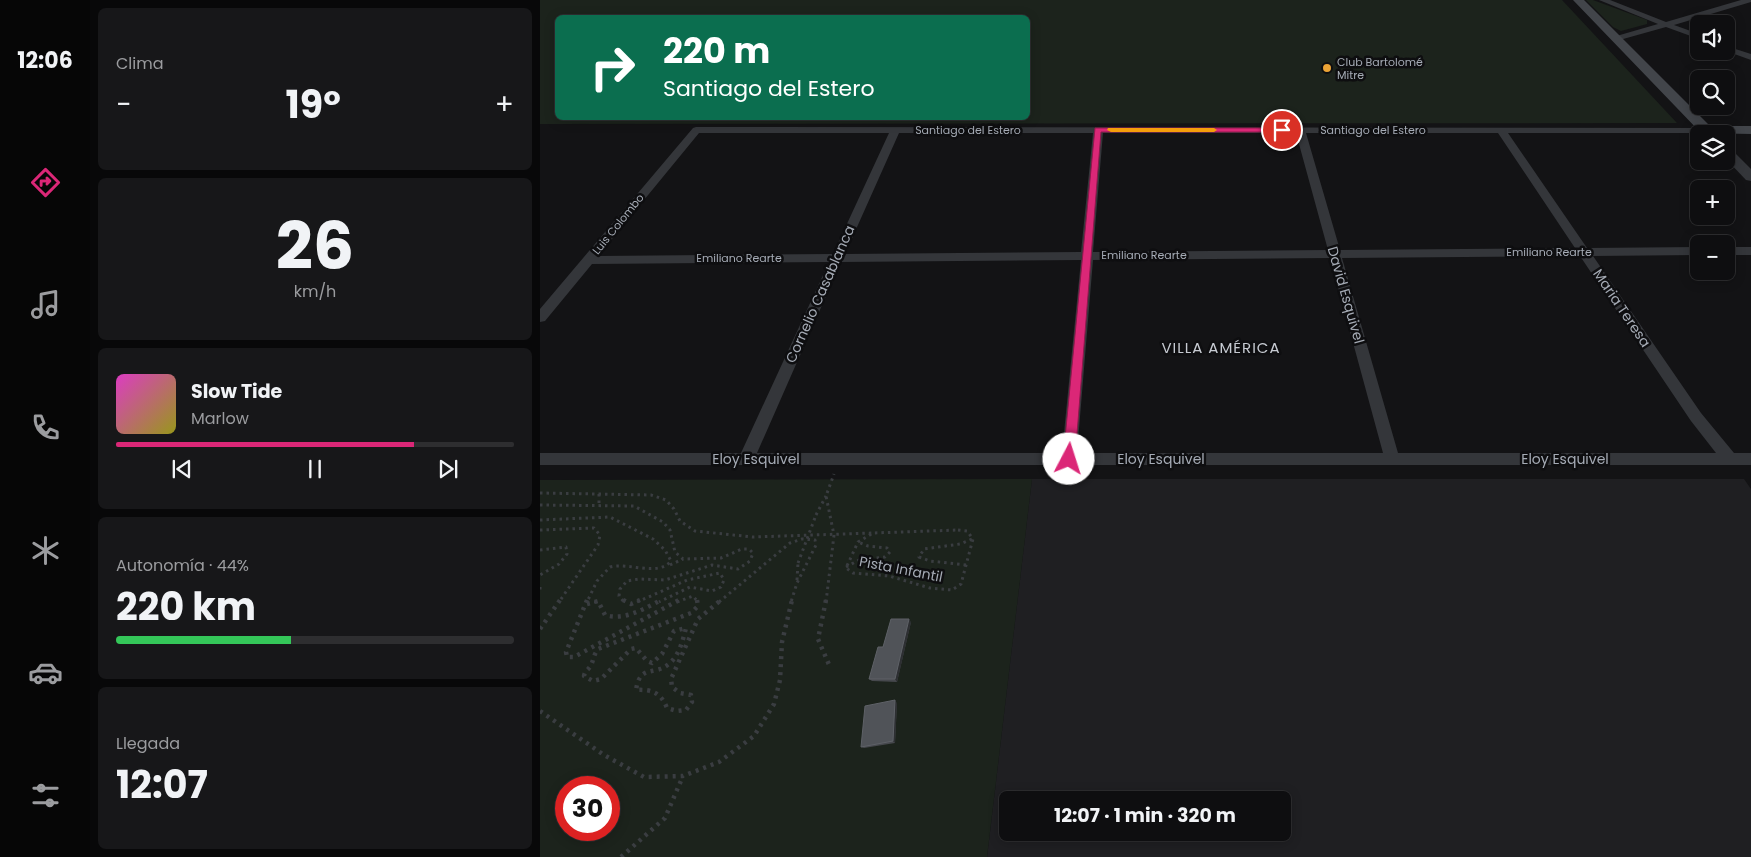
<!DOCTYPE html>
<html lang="es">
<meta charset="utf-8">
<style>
:root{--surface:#0e0e10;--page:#171719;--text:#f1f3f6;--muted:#9b9c9f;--line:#2e2e30;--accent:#db2777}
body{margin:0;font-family:Poppins,sans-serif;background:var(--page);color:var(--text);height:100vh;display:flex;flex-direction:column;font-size:19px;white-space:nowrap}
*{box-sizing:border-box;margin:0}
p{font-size:16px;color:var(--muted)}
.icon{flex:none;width:28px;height:28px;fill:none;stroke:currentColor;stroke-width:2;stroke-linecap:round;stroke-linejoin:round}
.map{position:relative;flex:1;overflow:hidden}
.details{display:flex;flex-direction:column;gap:8px;padding:8px;background:#080809;width:450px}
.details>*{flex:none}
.banner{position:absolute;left:15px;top:15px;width:475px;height:105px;border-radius:8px;box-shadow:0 2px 12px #0003,0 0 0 1px var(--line);background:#0b6e4f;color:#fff;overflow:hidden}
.fabs{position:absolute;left:1150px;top:15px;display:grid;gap:10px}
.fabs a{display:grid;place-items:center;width:45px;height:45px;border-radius:8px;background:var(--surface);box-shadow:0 2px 12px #0003,0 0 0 1px var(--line);font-size:25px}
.speed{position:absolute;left:15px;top:776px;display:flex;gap:10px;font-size:25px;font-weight:700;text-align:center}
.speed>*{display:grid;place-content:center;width:65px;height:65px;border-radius:50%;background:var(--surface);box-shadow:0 2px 12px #0003,0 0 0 1px var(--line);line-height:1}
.speed .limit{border:8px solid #d22;background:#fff;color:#111}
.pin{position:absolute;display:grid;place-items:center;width:42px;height:42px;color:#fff;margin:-21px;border:2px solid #fff;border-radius:50%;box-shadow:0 1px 5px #0007}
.me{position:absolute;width:55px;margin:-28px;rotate:5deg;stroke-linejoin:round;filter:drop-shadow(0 0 4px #0008)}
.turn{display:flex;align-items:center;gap:18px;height:105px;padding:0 25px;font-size:22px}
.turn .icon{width:65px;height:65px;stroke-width:2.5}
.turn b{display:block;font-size:35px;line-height:42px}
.big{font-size:38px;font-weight:700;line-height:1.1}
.details .tile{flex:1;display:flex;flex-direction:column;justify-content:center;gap:8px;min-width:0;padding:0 18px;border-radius:8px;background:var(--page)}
.details .dial{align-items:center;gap:0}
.dial b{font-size:65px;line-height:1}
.song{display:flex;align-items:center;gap:15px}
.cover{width:60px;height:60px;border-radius:8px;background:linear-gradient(135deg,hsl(310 70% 55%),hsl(60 70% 35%))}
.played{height:5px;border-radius:2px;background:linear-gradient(90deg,var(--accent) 75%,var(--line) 75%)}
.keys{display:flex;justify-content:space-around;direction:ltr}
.heat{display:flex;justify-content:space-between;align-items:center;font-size:28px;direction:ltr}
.charge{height:8px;border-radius:4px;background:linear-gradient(90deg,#34c759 44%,var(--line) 0)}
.trip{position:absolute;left:459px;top:791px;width:292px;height:50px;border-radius:8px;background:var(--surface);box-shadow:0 2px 12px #0003,0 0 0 1px var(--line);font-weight:700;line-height:50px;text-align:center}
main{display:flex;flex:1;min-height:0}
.dock{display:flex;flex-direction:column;width:90px;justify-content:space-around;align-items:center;background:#060606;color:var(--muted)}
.dock .icon{width:35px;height:35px}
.dock .on{color:var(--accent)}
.dock b{font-size:22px;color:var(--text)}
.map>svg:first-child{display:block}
</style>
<main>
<nav class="dock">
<b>12:06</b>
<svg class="icon on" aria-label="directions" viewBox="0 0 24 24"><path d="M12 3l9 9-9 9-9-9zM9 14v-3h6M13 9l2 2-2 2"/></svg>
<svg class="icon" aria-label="music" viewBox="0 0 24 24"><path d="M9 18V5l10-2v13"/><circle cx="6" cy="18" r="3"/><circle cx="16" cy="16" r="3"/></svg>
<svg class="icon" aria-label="phone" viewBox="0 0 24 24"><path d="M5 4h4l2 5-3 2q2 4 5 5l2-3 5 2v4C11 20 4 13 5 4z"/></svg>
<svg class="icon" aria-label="climate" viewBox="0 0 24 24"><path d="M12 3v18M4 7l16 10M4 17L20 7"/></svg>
<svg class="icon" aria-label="car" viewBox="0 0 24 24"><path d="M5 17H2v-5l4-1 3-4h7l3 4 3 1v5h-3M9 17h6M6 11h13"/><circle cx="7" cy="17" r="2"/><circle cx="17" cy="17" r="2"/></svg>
<svg class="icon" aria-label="filters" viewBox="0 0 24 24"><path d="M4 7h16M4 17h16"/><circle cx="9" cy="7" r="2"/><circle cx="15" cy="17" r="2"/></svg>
</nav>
<section class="details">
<div class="tile"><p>Clima</p>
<div class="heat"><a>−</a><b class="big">19°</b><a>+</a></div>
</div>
<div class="tile dial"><b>26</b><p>km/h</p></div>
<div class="tile">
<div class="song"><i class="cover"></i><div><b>Slow Tide</b><p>Marlow</p></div></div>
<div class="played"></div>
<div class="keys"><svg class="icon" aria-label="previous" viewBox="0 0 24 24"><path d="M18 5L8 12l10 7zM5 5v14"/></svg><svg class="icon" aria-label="pause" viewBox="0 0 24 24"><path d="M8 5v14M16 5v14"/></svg><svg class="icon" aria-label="next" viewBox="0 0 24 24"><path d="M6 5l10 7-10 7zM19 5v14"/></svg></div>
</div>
<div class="tile"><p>Autonomía · 44%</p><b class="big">220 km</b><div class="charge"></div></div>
<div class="tile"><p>Llegada</p><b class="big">12:07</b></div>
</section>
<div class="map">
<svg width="1211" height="857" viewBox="0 0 1211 857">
<rect width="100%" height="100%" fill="#131315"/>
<!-- built -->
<path fill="#1f1f22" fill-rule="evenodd" d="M 492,479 L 1204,479 L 1211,489 L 1211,857 L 447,857 ZM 468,800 L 742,800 L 742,832 L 468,832 Z"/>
<!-- green -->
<g fill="#1c231c" fill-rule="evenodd">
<path d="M 0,0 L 1022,0 L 1137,123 L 0,124 ZM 18,18 L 488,18 L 488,118 L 18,118 Z"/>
<polygon points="1046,0 1053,0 1107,20 1107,24 1081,31 1073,27"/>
<path d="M 492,479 L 447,857 L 0,857 L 0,480 ZM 26,788 L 69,788 L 69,830 L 26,830 Z"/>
</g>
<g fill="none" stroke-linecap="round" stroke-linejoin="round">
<!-- path-far1 -->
<g stroke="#3a3d41" stroke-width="3" stroke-dasharray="2.5 4" stroke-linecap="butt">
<polyline points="0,493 111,495 126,500 134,509 140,521 155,531 213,537 333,533"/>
<polyline points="59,494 59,505"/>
<polyline points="0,505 94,506 123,522 130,530 135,552 143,559 181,558 202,549 209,549 213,553 210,561 198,569 172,565 125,580 99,579 87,581 80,589 79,596 84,602"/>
<polyline points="276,515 286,496"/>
<path d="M 0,520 L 70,517 L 113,539 L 125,550 L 131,561 C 118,577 88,562 70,567 L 57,581 L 47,602"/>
<polyline points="0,530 54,528 60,535 58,545 19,602"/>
<polygon points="418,530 427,531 433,539 421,584 412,590 390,588 349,576 313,573 306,568 318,542 333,533"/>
<polyline points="0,550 26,547 27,554 19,564 0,575"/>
<polyline points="130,565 143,559"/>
<polyline points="426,565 390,561 379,557 384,549 420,544 432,539"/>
<polyline points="306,567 319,560 345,557 350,552 347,548 328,546 318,542"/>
<polyline points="257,580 258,563"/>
<polyline points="0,587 0,590"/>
<polyline points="54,602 58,602"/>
<polyline points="97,602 147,580 180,573 184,580 181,587 172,591 150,587 119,602"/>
<polyline points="137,602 153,596 158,602"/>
<polyline points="179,602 250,543 262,539 275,540 276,545 257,583 251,602"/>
<polyline points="286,602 294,535 286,496 294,474"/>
</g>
<!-- path -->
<g stroke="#3a3d41" stroke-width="4.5" stroke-dasharray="3 5" stroke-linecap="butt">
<polyline points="47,600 26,652 27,657 34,657 139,600"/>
<polyline points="83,600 91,604 100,600"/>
<path d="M 157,600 L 158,606 L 151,613 L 58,649 C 53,656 54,659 51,665 C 49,670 45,670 44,676 L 53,681 L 61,679 L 91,649 L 96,648 L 107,661 L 112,663 L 122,654 L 134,631 L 146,628 C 143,640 139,655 130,663 C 115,677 100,663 96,690 C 112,689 121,693 127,708 L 137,711 L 146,710 L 152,702 L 151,695 L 140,693 L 132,687 L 131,679 L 158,619 L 181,600"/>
<polyline points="286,600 278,639 290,667"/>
<path d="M 47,604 L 58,601 L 65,615 C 84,621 104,609 121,600"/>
<polyline points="0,629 20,600"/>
<polyline points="0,711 64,755 104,777 143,776 179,762 214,736 234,704 240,680 242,642 252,600"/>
<polyline points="81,857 125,818 143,776"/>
</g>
<!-- minor -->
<g fill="#34363a" fill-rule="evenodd">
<polygon points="1059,0 1070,0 1126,22 1201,0 1211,0 1211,2 1134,25 1159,34 1159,39 1126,27 1076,41 1073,41 1073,37 1118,24"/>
<polygon points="1186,46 1211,54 1211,60 1186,51"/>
<path d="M 156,127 L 1169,128 L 1171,130 L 1166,133 L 968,133 L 1047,248 L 1159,247 L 1159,255 L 1053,256 L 1161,413 L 1194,453 L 1211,453 L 1211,465 L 0,465 L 0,453 L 201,453 L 289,262 L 52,264 L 5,321 L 0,322 L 0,309 L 153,128 ZM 159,133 L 349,133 L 293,254 L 58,256 ZM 359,133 L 553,133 L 541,252 L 305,254 ZM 563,133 L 756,133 L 788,250 L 553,252 ZM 766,133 L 958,133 L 1035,248 L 800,250 ZM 1040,256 L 1151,421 L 1176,453 L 858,453 L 802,258 ZM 790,258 L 843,453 L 537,453 L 553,260 ZM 541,260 L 522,453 L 217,453 L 301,262 Z"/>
<rect x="1186" y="247" width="25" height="8"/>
</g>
<!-- tertiary -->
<polygon fill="#34363a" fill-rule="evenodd" points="1186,147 1190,148 1211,169 1211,181 1206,180 1186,159"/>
<!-- secondary -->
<polygon fill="#42454a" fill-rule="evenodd" points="1033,0 1044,0 1170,126 1211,126 1211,134 1161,133"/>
<!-- path-bridge -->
<polyline stroke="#3a3d41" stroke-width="3" stroke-dasharray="2.5 4" stroke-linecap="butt" points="258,563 276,515"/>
</g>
<!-- wall -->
<g fill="#46484d">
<polygon points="371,622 357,682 332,681 329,679 343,647"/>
<polygon points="357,703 355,743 324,748 321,747"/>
</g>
<!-- shaded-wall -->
<g fill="#2d2f32">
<polygon points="369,619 371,622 357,682 355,679"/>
<polygon points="355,700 357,703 355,743 353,741"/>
</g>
<!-- building -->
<g fill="#505358" stroke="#5e6167">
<polygon points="351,619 369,619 355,679 329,679 338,647 343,647"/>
<polygon points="355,700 353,741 321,747 325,706"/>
</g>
<!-- route -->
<polygon fill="#db2777" stroke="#8e194d" points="555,128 742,128 745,130 742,132 561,132 535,459 533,462 524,462 523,459"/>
<!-- slow -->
<polygon fill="#f59e0b" points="568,128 674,128 677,130 674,132 571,132 567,130"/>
<!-- markers -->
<circle fill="#eba335" stroke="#0e0e10" stroke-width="2" cx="787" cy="68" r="5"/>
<g text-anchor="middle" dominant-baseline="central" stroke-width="5" stroke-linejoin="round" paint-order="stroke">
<!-- far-poi labels -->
<g font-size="11" fill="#a5abb5" stroke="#0e0e10" text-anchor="start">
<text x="797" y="62">Club Bartolomé<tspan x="797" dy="13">Mitre</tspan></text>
</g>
<!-- far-street labels -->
<g font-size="11" fill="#a5abb5" stroke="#0e0e10">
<text x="428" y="130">Santiago del Estero</text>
<text x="833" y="130">Santiago del Estero</text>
<text transform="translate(78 224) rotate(-51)">Luis Colombo</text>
<text x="1009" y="252">Emiliano Rearte</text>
<text x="604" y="255">Emiliano Rearte</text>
<text x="199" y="258">Emiliano Rearte</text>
</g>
<!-- street labels -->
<g font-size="14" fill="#a5abb5" stroke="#0e0e10">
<text transform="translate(280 294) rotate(-66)">Cornelio Casablanca</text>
<text transform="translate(806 295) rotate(74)">David Esquivel</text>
<text transform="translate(1082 308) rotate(56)">Maria Teresa</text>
<text x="216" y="459">Eloy Esquivel</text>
<text x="621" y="459">Eloy Esquivel</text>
<text x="1025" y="459">Eloy Esquivel</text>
<text transform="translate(361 569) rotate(11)">Pista Infantil</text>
</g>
<!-- neighbourhood labels -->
<g font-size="15" letter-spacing="1" fill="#c6cad1" stroke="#0e0e10">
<text x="681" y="347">VILLA AMÉRICA</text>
</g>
</g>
</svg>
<div class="fabs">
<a><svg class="icon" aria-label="sound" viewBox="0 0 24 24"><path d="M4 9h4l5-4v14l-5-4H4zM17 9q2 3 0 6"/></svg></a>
<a><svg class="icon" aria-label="search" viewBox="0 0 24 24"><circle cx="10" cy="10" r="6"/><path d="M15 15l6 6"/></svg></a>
<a><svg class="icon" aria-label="layers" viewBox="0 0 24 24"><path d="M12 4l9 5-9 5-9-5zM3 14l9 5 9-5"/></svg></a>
<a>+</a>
<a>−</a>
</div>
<div class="speed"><div class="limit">30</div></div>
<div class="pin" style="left:742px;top:130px;background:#d93025"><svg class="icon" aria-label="arrive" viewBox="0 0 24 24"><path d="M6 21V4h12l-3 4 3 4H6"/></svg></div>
<svg class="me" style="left:529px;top:459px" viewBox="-20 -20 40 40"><circle r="19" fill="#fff"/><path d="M0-13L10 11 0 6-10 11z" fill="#db2777"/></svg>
<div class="trip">12:07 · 1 min · 320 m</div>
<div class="banner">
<div class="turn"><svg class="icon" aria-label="right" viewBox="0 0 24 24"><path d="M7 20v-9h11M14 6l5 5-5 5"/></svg><div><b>220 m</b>Santiago del Estero</div></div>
</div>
</div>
</main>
